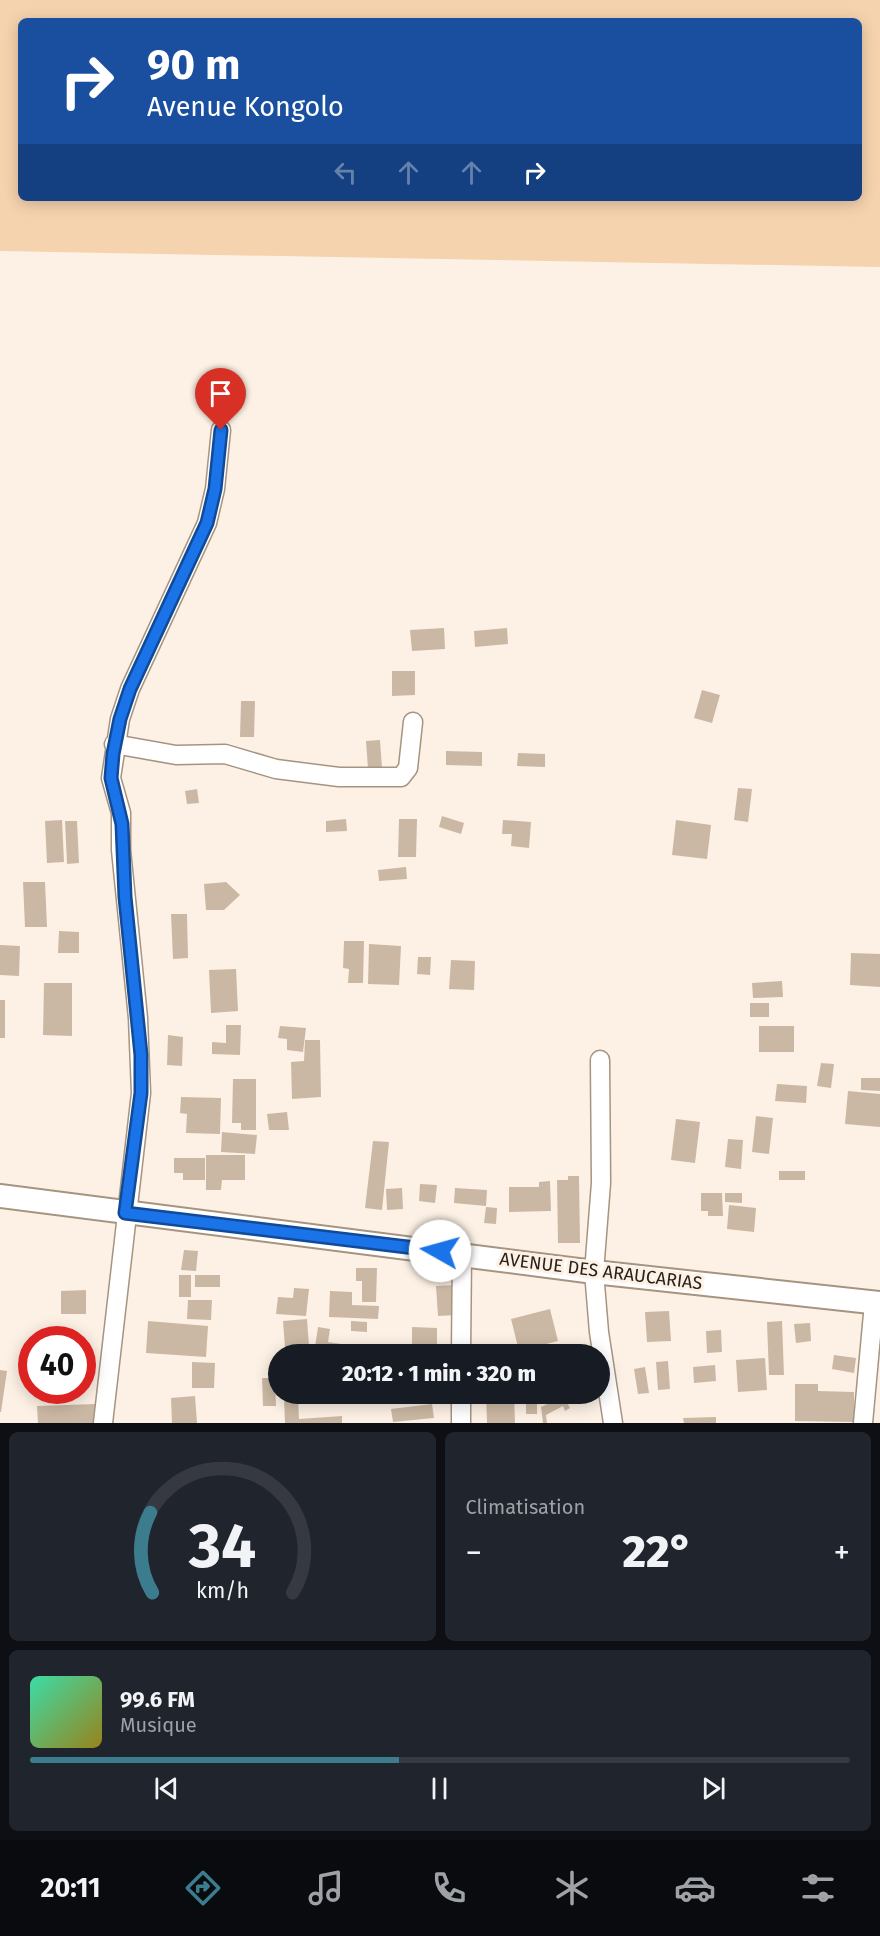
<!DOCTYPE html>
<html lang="fr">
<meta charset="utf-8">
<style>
:root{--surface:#171b24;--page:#20242c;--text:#f1f3f6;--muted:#9ea1a6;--line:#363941;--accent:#3b7c8f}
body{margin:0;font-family:"Fira Sans",sans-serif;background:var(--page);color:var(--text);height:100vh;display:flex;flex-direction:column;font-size:22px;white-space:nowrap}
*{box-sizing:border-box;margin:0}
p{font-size:20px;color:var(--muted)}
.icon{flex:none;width:33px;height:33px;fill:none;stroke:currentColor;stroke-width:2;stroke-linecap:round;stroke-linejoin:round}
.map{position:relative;height:1423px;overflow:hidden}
.details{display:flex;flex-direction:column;gap:9px;padding:9px;background:#0d0f14;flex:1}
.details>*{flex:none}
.banner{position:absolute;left:18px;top:18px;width:844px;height:183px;border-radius:9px;box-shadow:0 3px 15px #0003;background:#1a4fa0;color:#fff;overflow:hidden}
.speed{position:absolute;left:18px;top:1326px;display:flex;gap:12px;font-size:30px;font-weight:700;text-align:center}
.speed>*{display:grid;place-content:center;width:78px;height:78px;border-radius:50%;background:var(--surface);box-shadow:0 3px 15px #0003;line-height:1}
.speed .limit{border:9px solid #d22;background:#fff;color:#111}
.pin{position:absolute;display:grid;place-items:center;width:51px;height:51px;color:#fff;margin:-62px -26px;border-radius:50% 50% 50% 0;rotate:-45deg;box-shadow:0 0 6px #0007}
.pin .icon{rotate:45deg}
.me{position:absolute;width:66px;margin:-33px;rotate:277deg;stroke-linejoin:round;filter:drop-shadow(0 0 4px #0008)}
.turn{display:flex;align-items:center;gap:21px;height:126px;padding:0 30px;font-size:27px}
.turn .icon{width:78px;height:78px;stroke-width:2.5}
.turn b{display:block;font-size:42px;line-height:51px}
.lanes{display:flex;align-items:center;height:57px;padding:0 30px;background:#0003;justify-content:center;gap:30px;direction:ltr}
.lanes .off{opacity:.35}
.big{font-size:45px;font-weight:800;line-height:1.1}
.details .tile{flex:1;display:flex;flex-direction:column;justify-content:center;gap:9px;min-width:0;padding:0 21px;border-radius:9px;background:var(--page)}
.details .dial{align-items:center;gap:0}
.dial svg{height:156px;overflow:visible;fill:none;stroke:var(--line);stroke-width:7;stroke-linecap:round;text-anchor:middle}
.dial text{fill:var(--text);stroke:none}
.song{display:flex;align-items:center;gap:18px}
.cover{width:72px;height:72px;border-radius:9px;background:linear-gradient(135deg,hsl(160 70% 55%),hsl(50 70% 35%))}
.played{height:6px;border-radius:3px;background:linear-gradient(90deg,var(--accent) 45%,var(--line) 45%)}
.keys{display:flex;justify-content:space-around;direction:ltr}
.heat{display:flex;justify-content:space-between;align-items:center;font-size:33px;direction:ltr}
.details .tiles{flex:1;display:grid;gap:9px;grid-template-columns:1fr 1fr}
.tile:last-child{grid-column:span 2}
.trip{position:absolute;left:268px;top:1344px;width:342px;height:60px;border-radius:30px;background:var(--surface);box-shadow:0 3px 15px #0003;font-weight:800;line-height:60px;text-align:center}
.dock{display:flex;height:96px;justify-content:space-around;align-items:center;background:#090b0e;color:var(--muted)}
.dock .icon{width:42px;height:42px}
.dock .active{color:var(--accent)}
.dock b{font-size:27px;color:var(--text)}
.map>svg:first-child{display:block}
</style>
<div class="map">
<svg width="880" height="1423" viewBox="0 0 880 1423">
<rect width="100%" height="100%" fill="#fdf1e5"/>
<!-- green -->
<path fill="#f5d3ae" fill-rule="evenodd" d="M 0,0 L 880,0 L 880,267 L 0,251 ZM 21,21 L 860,21 L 860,198 L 21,198 Z"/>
<!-- building -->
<g fill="#cbb8a4">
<polygon points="444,628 445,649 412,651 410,630"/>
<polygon points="507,628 508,644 475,647 474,631"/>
<polygon points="392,671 415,671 415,695 392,696"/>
<polygon points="702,690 720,695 712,723 694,718"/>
<polygon points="241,701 255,701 254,737 240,737"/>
<polygon points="380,740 382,768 368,769 366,741"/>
<polygon points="446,751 482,752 482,766 446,765"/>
<polygon points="518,753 545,754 545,767 517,766"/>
<polygon points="738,788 752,789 748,822 734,820"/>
<polygon points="197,789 199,803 187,804 185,791"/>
<polygon points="442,816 464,823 461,834 439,827"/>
<polygon points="346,819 347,831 326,832 326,821"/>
<polygon points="399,819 417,819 416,857 398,857"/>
<polygon points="62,820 64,862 47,863 45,821"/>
<polygon points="503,820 531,822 529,848 511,846 512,834 502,834"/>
<polygon points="676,820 711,825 707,859 672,855"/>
<polygon points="65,821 77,821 79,863 67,864"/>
<polygon points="406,867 407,879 379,881 378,870"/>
<polygon points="23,882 45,882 47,927 25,927"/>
<polygon points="226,882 240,895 224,910 206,910 204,884"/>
<polygon points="171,914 187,914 188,958 173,959"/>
<polygon points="59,931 79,932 79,953 58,953"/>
<polygon points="344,941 364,941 363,983 348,983 349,969 343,968"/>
<polygon points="369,944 401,946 399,985 368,984"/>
<polygon points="0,945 20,946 19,976 0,975"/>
<polygon points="851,953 880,954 880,987 850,985"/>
<polygon points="418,957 431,957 430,975 417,974"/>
<polygon points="451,960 475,961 474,990 449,989"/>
<polygon points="236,969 238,1011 211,1013 209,970"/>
<polygon points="782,981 783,997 753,998 752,983"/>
<polygon points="44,983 72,983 72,1036 43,1035"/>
<rect x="0" y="1000" width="5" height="38"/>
<rect x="750" y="1003" width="19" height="14"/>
<polygon points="226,1025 241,1025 240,1055 212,1054 212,1042 226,1043"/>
<polygon points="280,1026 306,1028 303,1052 287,1050 287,1039 278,1038"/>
<rect x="759" y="1026" width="35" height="26"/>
<polygon points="168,1035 183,1037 182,1066 167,1065"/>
<polygon points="305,1040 320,1040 321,1097 292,1099 291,1062 304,1061"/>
<polygon points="821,1063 834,1064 831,1088 817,1086"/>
<polygon points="861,1078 880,1078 880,1091 861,1090"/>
<polygon points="233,1079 256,1079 256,1130 241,1130 241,1123 232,1123"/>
<polygon points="777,1084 807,1086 806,1103 775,1101"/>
<polygon points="848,1091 880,1094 880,1127 845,1124"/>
<polygon points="181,1097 221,1098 220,1134 186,1133 187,1114 180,1113"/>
<polygon points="287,1112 289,1130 269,1130 267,1114"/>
<polygon points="756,1116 773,1118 769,1154 752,1152"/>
<polygon points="676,1119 700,1122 695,1163 671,1160"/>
<polygon points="222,1132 257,1135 255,1154 221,1152"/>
<polygon points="728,1139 743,1140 741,1169 725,1167"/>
<polygon points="373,1141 389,1142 382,1210 365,1208"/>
<polygon points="206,1155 245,1155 245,1180 222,1180 221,1190 206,1190"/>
<polygon points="174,1158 205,1158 205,1180 183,1180 183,1173 174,1173"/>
<rect x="779" y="1171" width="26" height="9"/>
<polygon points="568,1176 579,1176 580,1243 558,1243 557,1180 568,1180"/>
<polygon points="550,1181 551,1211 509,1212 509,1187 539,1187 539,1182"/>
<polygon points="420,1184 437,1185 435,1203 419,1201"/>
<polygon points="402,1188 403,1209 387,1210 386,1189"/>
<polygon points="455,1188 487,1190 486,1206 454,1203"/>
<polygon points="701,1193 722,1193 723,1216 708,1216 708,1211 701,1211"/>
<polygon points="725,1193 742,1193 742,1203 725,1202"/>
<polygon points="729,1205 756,1208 754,1232 727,1229"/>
<polygon points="486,1207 497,1208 496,1224 484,1223"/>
<polygon points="184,1250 198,1251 196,1271 181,1270"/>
<polygon points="356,1268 377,1268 376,1302 362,1302 362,1281 356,1281"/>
<rect x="179" y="1275" width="12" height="22"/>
<rect x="195" y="1275" width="25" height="12"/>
<polygon points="455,1285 457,1315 438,1316 436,1286"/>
<polygon points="294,1288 309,1289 306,1316 276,1314 278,1297 293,1298"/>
<polygon points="86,1290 86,1314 61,1314 61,1291"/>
<polygon points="330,1291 352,1292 352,1305 379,1306 378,1319 329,1317"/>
<polygon points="188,1300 212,1300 211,1320 187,1319"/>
<polygon points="550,1309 558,1341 519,1351 511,1319"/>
<polygon points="669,1311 671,1341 647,1342 645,1312"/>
<polygon points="307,1319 309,1346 285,1348 283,1321"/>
<polygon points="148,1321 208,1326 206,1357 146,1353"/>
<polygon points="351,1321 367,1322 367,1332 351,1331"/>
<polygon points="782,1321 784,1375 769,1375 767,1322"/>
<polygon points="810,1323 811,1341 796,1343 794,1324"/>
<polygon points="318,1327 330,1329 328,1342 361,1347 360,1354 314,1354"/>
<polygon points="412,1327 437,1328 437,1353 412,1353"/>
<polygon points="721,1330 722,1352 707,1353 706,1331"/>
<polygon points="583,1344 584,1354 559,1354 559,1346"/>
<polygon points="834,1355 856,1358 854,1373 832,1369"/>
<polygon points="765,1358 767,1390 738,1392 736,1360"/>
<polygon points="668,1361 670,1389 658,1390 656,1362"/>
<polygon points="192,1362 215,1363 214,1388 192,1388"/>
<polygon points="715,1365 716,1381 694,1383 693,1367"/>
<polygon points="645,1367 649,1393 638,1394 634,1369"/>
<polygon points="0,1370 7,1371 1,1412 0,1412"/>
<polygon points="262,1378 275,1378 276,1406 263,1406"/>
<polygon points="795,1384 818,1384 818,1391 854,1392 854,1422 795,1421"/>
<polygon points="410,1394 448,1394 448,1399 411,1401"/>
<polygon points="486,1394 514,1394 515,1423 487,1423"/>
<polygon points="556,1394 563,1394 570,1408 565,1411 563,1406 546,1415 547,1423 543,1423 541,1407 558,1399"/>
<polygon points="195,1396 197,1423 172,1423 171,1398"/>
<polygon points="298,1398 299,1419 342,1416 342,1423 285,1423 284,1399"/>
<polygon points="95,1404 96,1423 38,1423 37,1406"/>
<polygon points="432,1404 434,1418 393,1422 391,1409"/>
<rect x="526" y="1404" width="11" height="10"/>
<polygon points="716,1417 716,1423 684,1423 683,1418"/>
</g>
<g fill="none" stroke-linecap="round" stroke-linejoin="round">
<!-- minor casing -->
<g stroke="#a69480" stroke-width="21">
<g id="minor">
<polyline points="114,744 176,755 225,754 276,769 339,777 401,777 408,768 413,722"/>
<polyline points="600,1060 601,1183 594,1272 599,1332 613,1423"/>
<polyline points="461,1354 462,1253"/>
<polyline points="103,1423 141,1093 138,1018 121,850 121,813 111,778 120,719 130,689 207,523 215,489 221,430"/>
<polyline points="461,1423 461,1394"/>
<polyline points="863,1423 874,1303"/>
</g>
</g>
<!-- tertiary casing -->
<g stroke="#a69480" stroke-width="26">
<polyline id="tertiary" points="0,1196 594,1272 880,1303"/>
</g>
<!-- minor -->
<use href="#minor" stroke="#fff" stroke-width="18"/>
<!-- tertiary -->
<use href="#tertiary" stroke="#fff" stroke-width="22"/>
</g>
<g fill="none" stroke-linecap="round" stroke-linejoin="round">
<!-- route casing -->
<g stroke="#114b97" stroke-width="15">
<polyline id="route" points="221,430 215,489 207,523 130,689 120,719 113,754 111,778 122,824 125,897 141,1055 141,1093 125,1213 440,1251"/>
</g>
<!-- route -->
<use href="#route" stroke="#1a73e8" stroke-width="10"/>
</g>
<g text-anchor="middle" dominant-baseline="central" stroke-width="6" stroke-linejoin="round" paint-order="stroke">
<!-- street labels -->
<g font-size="18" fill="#29221a" stroke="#fdf1e5">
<text transform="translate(601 1271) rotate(7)">AVENUE DES ARAUCARIAS</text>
</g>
</g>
</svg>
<div class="speed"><div class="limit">40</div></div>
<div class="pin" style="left:221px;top:430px;background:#d93025"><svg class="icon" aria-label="arrive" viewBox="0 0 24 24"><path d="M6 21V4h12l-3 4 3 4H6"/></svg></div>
<svg class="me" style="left:440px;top:1251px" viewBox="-20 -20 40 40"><circle r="19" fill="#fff"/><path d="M0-13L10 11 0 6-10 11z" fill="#1a73e8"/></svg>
<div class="trip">20:12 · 1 min · 320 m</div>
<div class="banner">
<div class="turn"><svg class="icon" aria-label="right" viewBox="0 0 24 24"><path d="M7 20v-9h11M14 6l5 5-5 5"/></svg><div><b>90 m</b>Avenue Kongolo</div></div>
<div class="lanes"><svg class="icon off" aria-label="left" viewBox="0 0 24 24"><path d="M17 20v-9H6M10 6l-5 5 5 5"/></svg><svg class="icon off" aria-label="ahead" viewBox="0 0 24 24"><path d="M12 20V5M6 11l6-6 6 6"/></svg><svg class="icon off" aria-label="ahead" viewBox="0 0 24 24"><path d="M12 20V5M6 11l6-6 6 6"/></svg><svg class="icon" aria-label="right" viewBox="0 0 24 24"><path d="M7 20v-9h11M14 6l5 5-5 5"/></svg></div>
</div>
</div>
<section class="details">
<div class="tiles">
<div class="tile dial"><svg viewBox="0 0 100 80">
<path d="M14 69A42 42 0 1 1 86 69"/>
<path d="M14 69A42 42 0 0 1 13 28" stroke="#3b7c8f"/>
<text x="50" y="56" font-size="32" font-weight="700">34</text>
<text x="50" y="72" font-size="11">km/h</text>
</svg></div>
<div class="tile"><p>Climatisation</p>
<div class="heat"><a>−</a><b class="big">22°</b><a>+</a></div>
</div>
<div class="tile">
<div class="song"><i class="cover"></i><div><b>99.6 FM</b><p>Musique</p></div></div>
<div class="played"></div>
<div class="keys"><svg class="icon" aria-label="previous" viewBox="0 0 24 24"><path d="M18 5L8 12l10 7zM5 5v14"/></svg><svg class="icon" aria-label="pause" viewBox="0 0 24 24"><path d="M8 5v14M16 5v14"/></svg><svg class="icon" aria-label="next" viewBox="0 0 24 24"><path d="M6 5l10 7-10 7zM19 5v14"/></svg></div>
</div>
</div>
</section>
<nav class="dock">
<b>20:11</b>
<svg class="icon active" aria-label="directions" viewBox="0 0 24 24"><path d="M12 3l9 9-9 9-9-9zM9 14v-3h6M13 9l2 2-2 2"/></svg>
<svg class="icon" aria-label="music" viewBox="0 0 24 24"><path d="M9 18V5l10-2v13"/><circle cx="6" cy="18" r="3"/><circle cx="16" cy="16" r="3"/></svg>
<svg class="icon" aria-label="phone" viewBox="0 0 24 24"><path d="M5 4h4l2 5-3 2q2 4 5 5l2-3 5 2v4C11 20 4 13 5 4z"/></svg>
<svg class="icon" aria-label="climate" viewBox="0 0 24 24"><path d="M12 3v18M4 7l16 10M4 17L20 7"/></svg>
<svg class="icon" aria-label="car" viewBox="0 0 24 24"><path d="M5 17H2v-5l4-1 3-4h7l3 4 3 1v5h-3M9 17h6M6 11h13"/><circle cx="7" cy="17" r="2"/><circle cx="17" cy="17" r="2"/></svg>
<svg class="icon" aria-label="filters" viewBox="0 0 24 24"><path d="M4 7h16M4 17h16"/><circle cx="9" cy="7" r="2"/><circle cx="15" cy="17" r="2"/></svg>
</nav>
